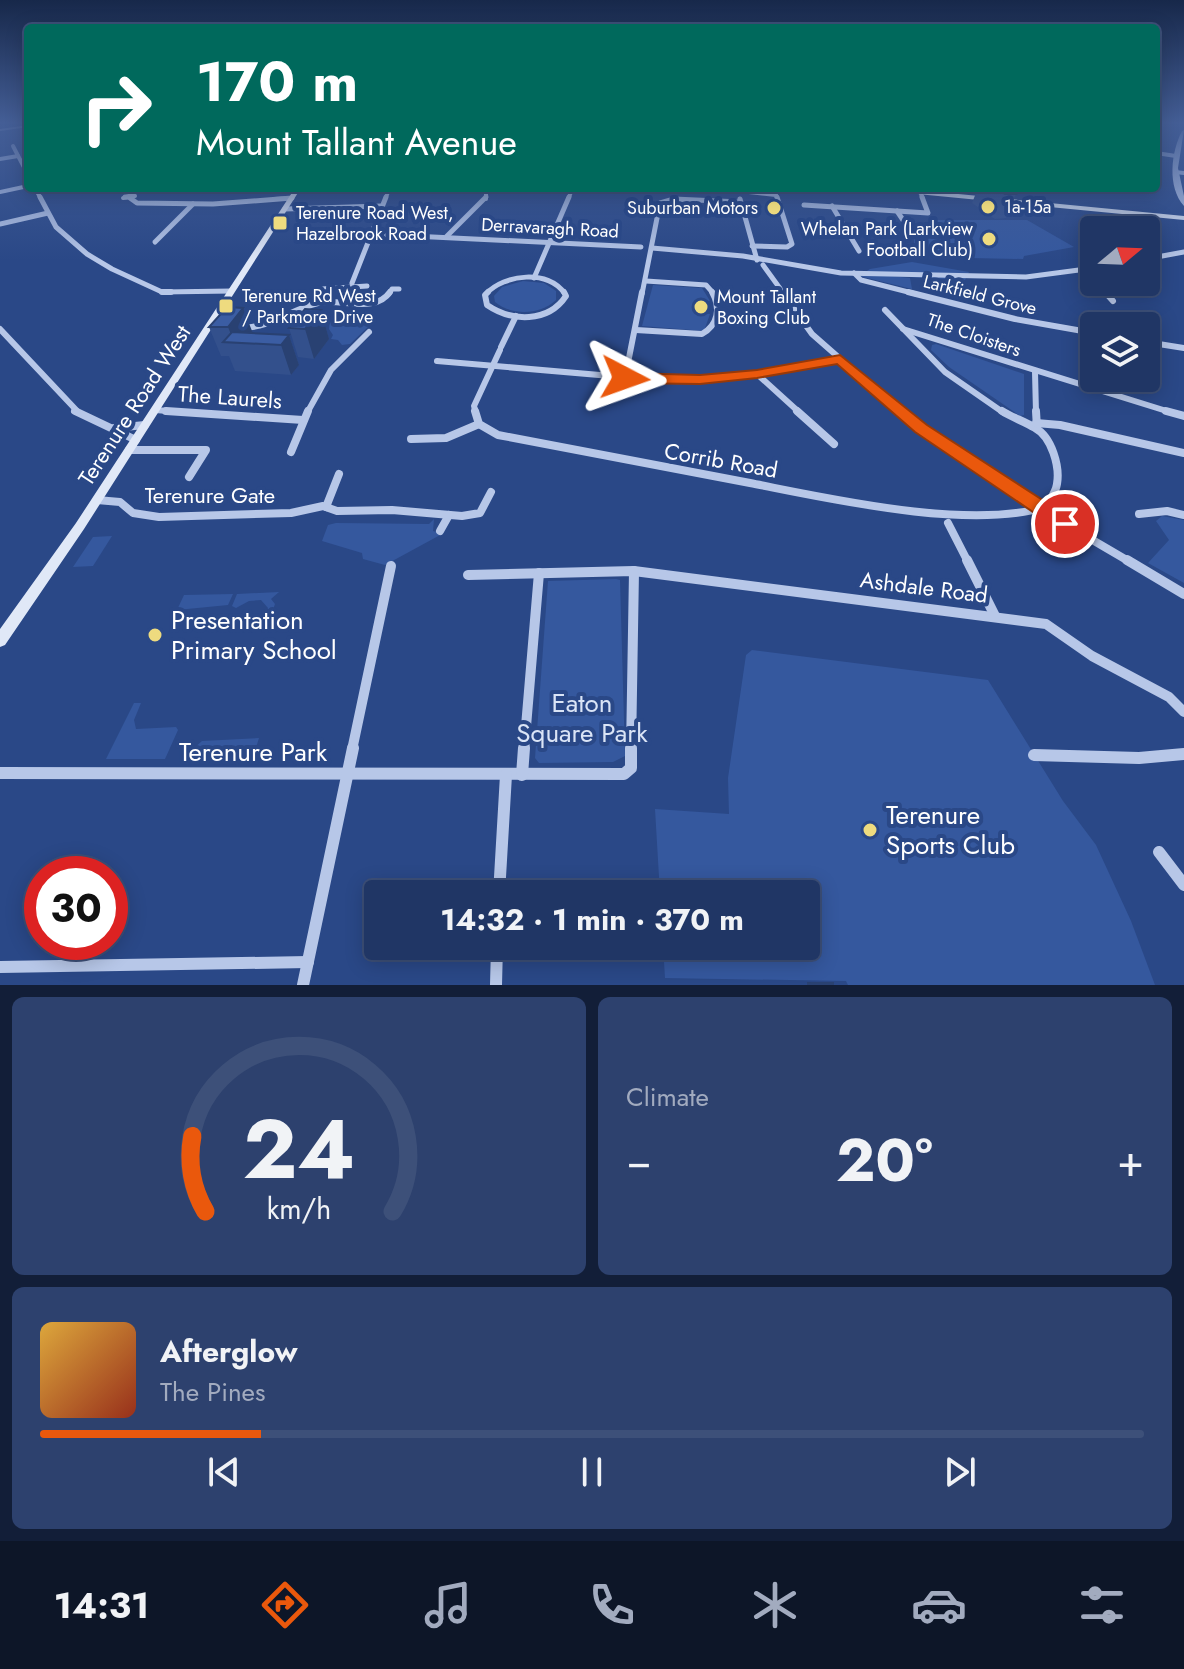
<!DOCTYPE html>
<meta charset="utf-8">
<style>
:root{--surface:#203665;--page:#2d416e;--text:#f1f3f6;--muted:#a2abbf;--line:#3d5079;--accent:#ea580c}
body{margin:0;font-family:Jost,sans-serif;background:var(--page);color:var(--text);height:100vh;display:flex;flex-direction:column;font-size:30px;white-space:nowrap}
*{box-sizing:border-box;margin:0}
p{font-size:26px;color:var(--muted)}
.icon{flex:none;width:44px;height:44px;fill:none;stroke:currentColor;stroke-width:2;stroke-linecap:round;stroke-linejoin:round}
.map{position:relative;height:985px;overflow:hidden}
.sheet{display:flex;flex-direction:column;gap:12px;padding:12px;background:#121e38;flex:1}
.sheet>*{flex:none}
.guide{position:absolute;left:24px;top:24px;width:1136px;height:168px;border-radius:8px;box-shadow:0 4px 20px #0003,0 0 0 2px var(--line);background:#00695c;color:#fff;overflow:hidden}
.needle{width:52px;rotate:71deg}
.fabs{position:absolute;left:1080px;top:216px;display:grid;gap:16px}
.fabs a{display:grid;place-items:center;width:80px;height:80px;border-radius:8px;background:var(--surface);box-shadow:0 4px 20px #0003,0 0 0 2px var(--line);font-size:40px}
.speed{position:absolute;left:24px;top:856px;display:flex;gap:16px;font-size:40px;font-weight:700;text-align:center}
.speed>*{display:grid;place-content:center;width:104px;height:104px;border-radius:50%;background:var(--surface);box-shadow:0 4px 20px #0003,0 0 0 2px var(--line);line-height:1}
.speed .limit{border:12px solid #d22;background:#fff;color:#111}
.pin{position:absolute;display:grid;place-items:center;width:68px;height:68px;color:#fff;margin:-34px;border:4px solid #fff;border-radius:50%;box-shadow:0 2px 8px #0007}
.me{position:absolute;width:88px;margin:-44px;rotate:94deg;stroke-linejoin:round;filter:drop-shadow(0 0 6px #0008)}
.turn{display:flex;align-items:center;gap:28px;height:168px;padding:0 40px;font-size:36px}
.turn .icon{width:104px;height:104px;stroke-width:2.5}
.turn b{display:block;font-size:56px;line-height:68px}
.big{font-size:60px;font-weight:700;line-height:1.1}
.sheet .widget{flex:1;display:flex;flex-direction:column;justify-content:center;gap:12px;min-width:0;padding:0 28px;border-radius:12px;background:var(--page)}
.sheet .dial{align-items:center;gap:0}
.dial svg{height:208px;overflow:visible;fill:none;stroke:var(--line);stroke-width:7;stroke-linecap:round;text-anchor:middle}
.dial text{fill:var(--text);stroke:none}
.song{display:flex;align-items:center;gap:24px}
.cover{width:96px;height:96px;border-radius:12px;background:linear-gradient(135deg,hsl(40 70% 55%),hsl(10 70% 35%))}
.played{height:8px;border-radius:4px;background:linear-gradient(90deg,var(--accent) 20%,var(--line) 20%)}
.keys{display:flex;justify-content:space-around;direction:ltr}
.heat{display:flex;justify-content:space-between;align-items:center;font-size:44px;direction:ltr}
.sheet .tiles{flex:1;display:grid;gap:12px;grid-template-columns:1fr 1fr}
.widget:last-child{grid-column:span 2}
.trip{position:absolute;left:364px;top:880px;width:456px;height:80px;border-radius:8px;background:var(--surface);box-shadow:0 4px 20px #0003,0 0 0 2px var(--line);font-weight:700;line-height:80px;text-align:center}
.tab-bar{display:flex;height:128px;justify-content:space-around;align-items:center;background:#0d1628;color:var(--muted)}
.tab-bar .icon{width:56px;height:56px}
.tab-bar .active{color:var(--accent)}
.tab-bar b{font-size:36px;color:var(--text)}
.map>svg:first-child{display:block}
</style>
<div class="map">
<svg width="1184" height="985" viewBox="0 0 1184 985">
<rect width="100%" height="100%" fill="#2a4887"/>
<!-- green -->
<g fill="#35589e">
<polygon points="935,220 1027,220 1074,247 1024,256 1023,259 971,258 914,248 914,240 935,224"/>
<polygon points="912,262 969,272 965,280 891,276 910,278 912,289 859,276 870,269"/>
<path d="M 523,281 L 544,283 L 556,291 L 556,300 C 540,315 512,316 495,302 L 494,296 L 502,287 Z"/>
<polygon points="653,285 702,288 710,301 693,303 694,312 710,314 704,331 642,326"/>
<polygon points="337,318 363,321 369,326 350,344 342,345 338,340 331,339 333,335 329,329 330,321"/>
<polygon points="936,344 1024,374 1024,415 1020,416 949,367 931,350 932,345"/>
<polygon points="1162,516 1184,520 1184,583 1148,563 1169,540 1156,521"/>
<polygon points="434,519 433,531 442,534 385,565 363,559 362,553 322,541 328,525 336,523 429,524"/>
<polygon points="112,536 93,566 73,567 93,537"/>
<polygon points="616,579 620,580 625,756 613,762 539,763 535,758 548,581"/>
<path d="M 279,592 L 271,599 L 275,604 L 266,630 L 242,630 L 243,626 C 257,625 264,620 268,608 L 261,600 L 249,601 L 236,608 L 232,606 L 237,594 Z"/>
<polygon points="233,594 228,605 177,610 184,595"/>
<polygon points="752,650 988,680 1063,801 1096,845 1131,921 1155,985 848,985 846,981 665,978 663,946 806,946 806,894 660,894 655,809 729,814 728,778 746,655"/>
<polygon points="134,703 141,703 134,720 136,729 176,727 178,730 165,759 106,759"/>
<polygon points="259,738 252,760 201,760 187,754 202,741"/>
</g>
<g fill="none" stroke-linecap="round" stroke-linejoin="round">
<!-- minor-far5 -->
<g stroke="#b7c7e8" stroke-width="4">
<polyline points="13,146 28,175"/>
<polyline points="1156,153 1176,156"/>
<polyline points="0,159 18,156"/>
<polyline points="1175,172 1184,173"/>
<polyline points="35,188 41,199"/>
<polyline points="476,188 486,192 486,199"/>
<polyline points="740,191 776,195 777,199"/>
<polyline points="0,192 28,186"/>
<polyline points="921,194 923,199"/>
<polygon points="131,195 135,196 123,198"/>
<polyline points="274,199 292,198"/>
<polyline points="385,199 390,188"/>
<polyline points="568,199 573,188"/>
<polyline points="673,199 681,199"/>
</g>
<!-- minor-far4 -->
<g stroke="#b7c7e8" stroke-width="5">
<polyline points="40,197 56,227 87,254 112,269 162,292 232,291"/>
<polyline points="125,197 127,197"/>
<polyline points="130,198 137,203 213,204 292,198"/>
<polyline points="740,199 757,260"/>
<polyline points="804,205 928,213 922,197"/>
<polyline points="832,206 859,251"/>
<polyline points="285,209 382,206"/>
<polyline points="897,211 913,235"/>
<polyline points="0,224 48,213"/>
<polyline points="1091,232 1094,233"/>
<polyline points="371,234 641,247"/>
<polyline points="447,236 486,197"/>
<polyline points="155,242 193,204"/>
<polyline points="752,246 787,247 792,244 777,197"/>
<polyline points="652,248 743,256 841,273 1026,277 1094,268"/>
<polyline points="1146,259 1184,252"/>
<polyline points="763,265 784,294"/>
<polyline points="854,273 861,280 916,294"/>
<polyline points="534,278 569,197"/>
<polyline points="646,281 706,285 714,294"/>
<polyline points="1096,282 1107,294"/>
<polyline points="352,283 386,197"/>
<polyline points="320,294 322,289 367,286"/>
<polyline points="389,294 392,289 399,289"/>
<path d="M 486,294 C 504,274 549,269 565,294"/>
<polyline points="642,294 660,203 674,199 740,202"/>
</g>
<!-- minor-far3 -->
<g stroke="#b7c7e8" stroke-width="6">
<polyline points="162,292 171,292"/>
<path d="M 488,292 L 485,295 L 487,305 C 512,322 548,323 566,296 L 564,292"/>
<polyline points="782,292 812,334 902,413"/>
<polyline points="908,292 1015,319 1094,333"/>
<polyline points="1105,292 1113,301"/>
<polyline points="319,295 321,292"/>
<polyline points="885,310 945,372 1004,413"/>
<path d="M 240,328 C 272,328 289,310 318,303 C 341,298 375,314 390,292"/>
<polyline points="0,329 79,413"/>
<polyline points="903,329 1173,413"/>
<path d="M 636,330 L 702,334 C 718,325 721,308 712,292"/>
<polyline points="1146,342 1184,348"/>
<polyline points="501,347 516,316"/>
<polyline points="437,361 669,381 757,374 840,359"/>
<polyline points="1035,372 1036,413"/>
<polyline points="757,374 800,413"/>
<polyline points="625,378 642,292"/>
<polyline points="155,410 195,413"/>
<polyline points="307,413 331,370 369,332"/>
<polyline points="476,413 474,406 500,350"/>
</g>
<!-- minor-far2 -->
<g stroke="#b7c7e8" stroke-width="8">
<polyline points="75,411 136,440"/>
<polyline points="166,411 303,420"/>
<path d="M 475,411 L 479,424 L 498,435 C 582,451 666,467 750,483 C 832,499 967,530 1046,507 C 1050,500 1056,492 1057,484 C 1060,467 1052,437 1035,428 C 1024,421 1013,418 1002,411"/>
<polyline points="797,411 834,444"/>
<path d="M 900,411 C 969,470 1052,516 1130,562"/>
<polyline points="1036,411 1037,428"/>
<polyline points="1166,411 1184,416"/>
<polyline points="1036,423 1060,425 1184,453"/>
<polyline points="114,428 145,425"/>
<polyline points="411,439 446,438 479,424"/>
<polyline points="129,450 206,450 189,477"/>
<polyline points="291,452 308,411"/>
<polyline points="97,500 120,502 133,513 159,517 291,513 323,506 337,511 392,510 462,516 480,513 491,492"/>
<polyline points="326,507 339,474"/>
<polyline points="1139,514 1167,511 1184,515"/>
<polyline points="948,523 968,562"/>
<polyline points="440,531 449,515"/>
</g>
<!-- minor-far1 -->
<g stroke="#b7c7e8" stroke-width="10">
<polyline points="967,560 995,616"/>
<polyline points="1127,560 1184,594"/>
<polyline points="468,575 634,571 1046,624 1092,656 1169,697 1184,712"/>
<polyline points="352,750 391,566"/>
<polyline points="524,750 539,573"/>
<polyline points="631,750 634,571"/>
</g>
<!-- minor -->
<g stroke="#b7c7e8" stroke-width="12">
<polyline points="1034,755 1139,758 1184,754"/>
<polyline points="0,773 624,774 631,768 631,748"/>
<polyline points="522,775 524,748"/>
<polyline points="1159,852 1184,885"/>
<polyline points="499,894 506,775"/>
<polyline points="0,967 308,962"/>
<polyline points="303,985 353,748"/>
<polyline points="496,985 497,946"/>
</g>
<!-- tertiary -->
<g fill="#b7c7e8" fill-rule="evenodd">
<polygon points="28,125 28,127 0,131 0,129"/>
<path d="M 1184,130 L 1178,168 L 1184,196 L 1184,206 C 1167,187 1171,152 1182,131 Z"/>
</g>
<!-- secondary -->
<g fill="#e0e8f7" fill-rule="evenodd">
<polygon points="295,188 301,188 84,529 5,645 0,647 0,629 76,523"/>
<polygon points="873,188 896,188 1184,216 1184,220 876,190"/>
</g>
</g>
<!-- wall -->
<g fill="#33508c">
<polygon points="978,188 1012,188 1016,194 1006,218 995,219 972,203"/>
<polygon points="227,307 253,333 289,335 299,365 291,375 235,371 229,356 221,356 209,327"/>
<polygon points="321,310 329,339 314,359 298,357 289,328"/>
</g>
<!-- shaded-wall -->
<g fill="#294172">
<polygon points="243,308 254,336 234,342 228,327"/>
<polygon points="321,310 329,339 314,359 305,329"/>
<polygon points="289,335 299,365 291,375 281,345"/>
</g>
<!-- building -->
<g fill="#3b5da3" stroke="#294172" stroke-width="2">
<polygon points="995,188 1012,188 1016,194 1005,194"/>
<polygon points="227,307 243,308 228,327 209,327"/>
<polygon points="305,309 321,310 305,329 289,328"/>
<polygon points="232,332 289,335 281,345 223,342"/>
<rect x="808" y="983" width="25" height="2"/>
</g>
<!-- sky -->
<linearGradient id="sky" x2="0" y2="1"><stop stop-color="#17284a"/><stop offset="0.47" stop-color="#445e96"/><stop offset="1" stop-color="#445e96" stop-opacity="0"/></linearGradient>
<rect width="1184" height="261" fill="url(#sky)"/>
<!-- route -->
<polygon fill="#ea580c" stroke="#983908" stroke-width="2" points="840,355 927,425 1072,519 1075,524 1072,529 1058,529 915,432 837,364 757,378 700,384 625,383 617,378 625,373 700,375 757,370"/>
<!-- markers -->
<g fill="#eedb7f" stroke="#2a4887" stroke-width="3">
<circle cx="988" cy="207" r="8"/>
<circle cx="774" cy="208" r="8"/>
<rect x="272" y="215" width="16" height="16" rx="4"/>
<circle cx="989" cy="239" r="8"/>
<rect x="218" y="298" width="16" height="16" rx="4"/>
<circle cx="701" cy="307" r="8"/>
<circle cx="155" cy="635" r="8"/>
<circle cx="870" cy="830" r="8"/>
</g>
<g text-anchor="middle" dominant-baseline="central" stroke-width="8" stroke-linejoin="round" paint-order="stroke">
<!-- far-poi labels -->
<g font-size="18" fill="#fff" stroke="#2a4887" text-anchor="start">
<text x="1004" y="207">1a-15a</text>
<text x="758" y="208" text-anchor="end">Suburban Motors</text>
<text x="296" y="213">Terenure Road West,<tspan x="296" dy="21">Hazelbrook Road</tspan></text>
<text x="973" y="229" text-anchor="end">Whelan Park (Larkview<tspan x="973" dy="21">Football Club)</tspan></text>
<text x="242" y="296">Terenure Rd West<tspan x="242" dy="21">/ Parkmore Drive</tspan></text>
<text x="717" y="297">Mount Tallant<tspan x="717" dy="21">Boxing Club</tspan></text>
</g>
<!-- far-street labels -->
<g font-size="18" fill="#fff" stroke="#2a4887">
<text transform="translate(550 228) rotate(3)">Derravaragh Road</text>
<text transform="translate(980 295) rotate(14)">Larkfield Grove</text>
<text transform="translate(974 335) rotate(19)">The Cloisters</text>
</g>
<!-- street labels -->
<g font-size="22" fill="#fff" stroke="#2a4887">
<text transform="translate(230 397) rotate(4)">The Laurels</text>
<text transform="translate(134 405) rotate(-57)">Terenure Road West</text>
<text transform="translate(721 460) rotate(10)">Corrib Road</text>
<text x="210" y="495">Terenure Gate</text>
<text transform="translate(924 587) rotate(7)">Ashdale Road</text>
</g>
<!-- near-poi labels -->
<g font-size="26" fill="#fff" stroke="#2a4887" text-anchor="start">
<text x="171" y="620">Presentation<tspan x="171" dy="30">Primary School</tspan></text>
<text x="886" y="815">Terenure<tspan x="886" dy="30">Sports Club</tspan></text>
</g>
<!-- near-park labels -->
<g font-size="26" fill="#dae4f6" stroke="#2a4887">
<text x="582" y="703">Eaton<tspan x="582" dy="30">Square Park</tspan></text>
</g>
<!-- near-street labels -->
<g font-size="26" fill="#fff" stroke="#2a4887">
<text x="253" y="752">Terenure Park</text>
</g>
</g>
</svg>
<div class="fabs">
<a><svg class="needle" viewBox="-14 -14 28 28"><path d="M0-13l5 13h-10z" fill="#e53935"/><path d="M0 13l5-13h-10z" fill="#a2abbf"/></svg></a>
<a><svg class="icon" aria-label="layers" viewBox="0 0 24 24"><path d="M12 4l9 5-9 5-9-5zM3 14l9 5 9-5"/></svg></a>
</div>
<div class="speed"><div class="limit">30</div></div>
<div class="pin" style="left:1065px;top:524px;background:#d93025"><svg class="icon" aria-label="arrive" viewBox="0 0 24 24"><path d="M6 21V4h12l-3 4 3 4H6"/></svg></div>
<svg class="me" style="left:625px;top:378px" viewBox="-20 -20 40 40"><path d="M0-17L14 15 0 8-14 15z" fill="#ea580c" stroke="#fff" stroke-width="4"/></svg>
<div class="trip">14:32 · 1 min · 370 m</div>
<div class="guide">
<div class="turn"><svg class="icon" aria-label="right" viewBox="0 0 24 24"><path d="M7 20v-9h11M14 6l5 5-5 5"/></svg><div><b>170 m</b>Mount Tallant Avenue</div></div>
</div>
</div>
<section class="sheet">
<div class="tiles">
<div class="widget dial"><svg viewBox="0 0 100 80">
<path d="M14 69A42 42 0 1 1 86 69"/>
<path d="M14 69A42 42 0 0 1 9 40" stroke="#ea580c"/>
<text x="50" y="56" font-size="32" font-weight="700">24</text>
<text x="50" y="72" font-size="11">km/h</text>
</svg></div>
<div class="widget"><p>Climate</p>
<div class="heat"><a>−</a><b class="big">20°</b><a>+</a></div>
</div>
<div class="widget">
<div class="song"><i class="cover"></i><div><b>Afterglow</b><p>The Pines</p></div></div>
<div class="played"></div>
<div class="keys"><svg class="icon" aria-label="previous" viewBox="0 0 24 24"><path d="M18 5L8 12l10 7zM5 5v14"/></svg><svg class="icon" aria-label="pause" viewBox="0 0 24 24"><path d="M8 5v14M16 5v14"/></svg><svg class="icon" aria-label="next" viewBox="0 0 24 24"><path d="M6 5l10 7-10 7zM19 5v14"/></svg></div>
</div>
</div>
</section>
<nav class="tab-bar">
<b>14:31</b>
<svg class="icon active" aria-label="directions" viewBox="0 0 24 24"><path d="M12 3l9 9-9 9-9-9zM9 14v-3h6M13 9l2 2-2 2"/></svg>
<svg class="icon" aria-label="music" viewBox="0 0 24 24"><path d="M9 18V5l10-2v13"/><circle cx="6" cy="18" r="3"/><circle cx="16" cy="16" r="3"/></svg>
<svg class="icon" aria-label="phone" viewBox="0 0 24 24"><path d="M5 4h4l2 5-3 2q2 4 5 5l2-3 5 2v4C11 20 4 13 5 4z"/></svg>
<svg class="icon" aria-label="climate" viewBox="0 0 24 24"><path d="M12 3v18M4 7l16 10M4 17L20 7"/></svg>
<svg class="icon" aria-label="car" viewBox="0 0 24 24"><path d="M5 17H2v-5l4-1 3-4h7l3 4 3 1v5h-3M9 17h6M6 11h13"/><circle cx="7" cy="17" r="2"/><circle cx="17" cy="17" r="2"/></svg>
<svg class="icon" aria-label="filters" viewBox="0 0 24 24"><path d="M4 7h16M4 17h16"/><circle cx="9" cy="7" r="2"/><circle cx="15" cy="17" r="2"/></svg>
</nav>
